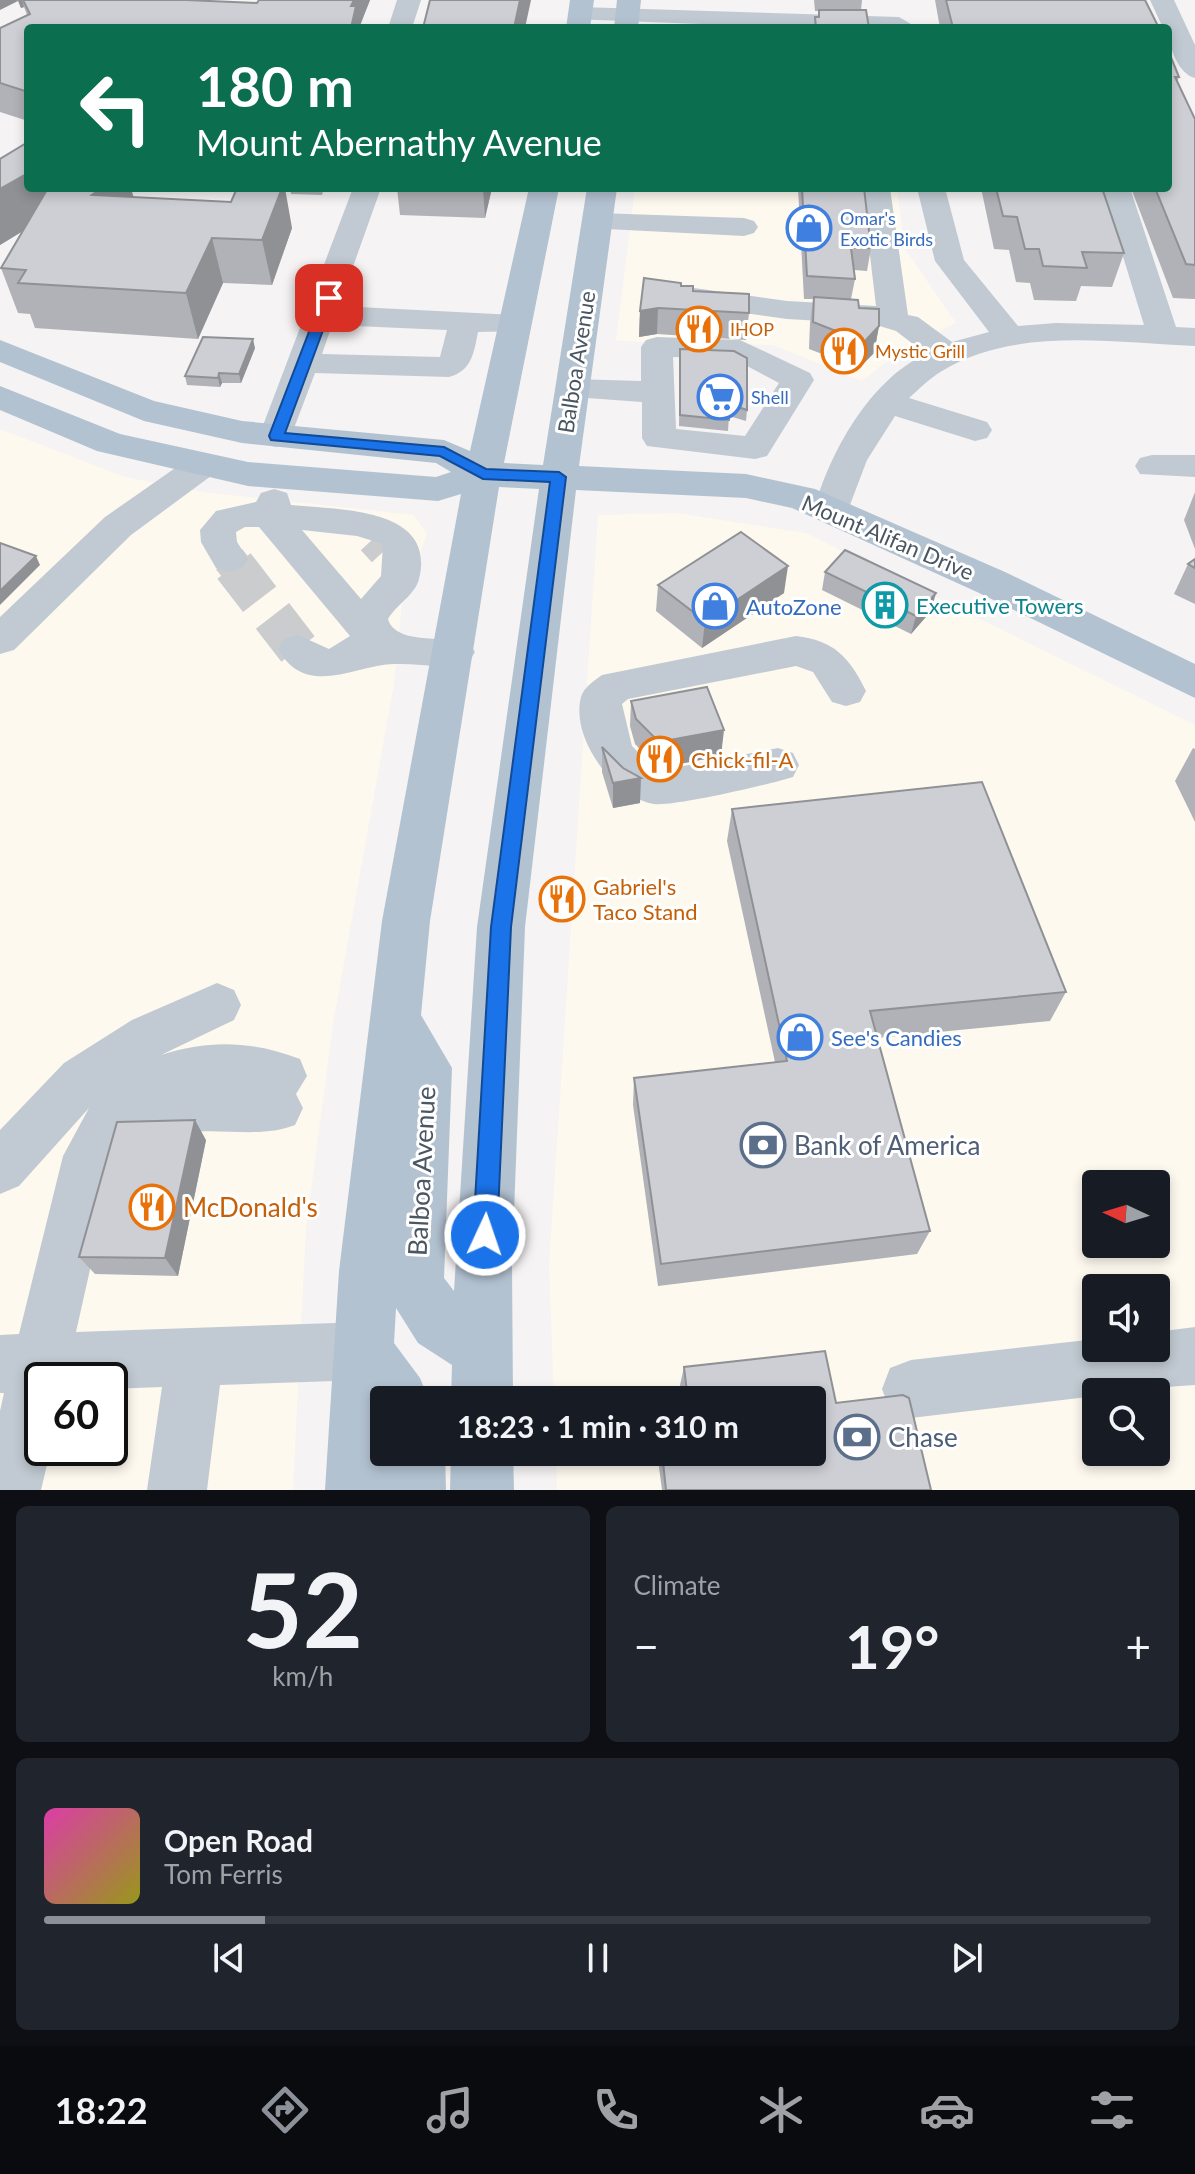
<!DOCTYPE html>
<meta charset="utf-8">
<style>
:root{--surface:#171b24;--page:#20242c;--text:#f1f3f6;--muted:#9ea1a6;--line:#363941;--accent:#8c9099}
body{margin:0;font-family:Lato,sans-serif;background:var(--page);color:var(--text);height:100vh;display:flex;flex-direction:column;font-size:30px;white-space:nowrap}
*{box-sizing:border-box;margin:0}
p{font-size:26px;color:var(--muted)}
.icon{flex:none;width:44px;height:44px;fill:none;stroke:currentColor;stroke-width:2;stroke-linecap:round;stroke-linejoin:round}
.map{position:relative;height:1490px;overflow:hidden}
.panel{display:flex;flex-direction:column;gap:16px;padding:16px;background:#0d0f14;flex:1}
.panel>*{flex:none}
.hud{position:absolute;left:24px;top:24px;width:1148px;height:168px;border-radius:8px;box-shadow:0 4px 12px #0003;background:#0b6e4f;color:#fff;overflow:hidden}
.needle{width:52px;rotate:274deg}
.tools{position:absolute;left:1082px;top:1170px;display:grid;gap:16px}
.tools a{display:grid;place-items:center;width:88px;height:88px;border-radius:8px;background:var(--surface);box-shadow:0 4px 12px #0003;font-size:40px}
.speed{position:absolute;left:24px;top:1362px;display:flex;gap:16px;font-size:40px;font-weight:700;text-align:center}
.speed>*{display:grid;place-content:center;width:104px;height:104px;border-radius:50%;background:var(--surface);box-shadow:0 4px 12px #0003;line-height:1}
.speed .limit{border:4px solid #111;border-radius:12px;background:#fff;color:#111}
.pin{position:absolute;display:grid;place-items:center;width:68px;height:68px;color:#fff;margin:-34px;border-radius:16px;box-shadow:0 4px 12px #0006}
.me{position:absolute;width:88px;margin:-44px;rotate:3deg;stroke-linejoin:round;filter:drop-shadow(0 0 6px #0008)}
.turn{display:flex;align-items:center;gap:28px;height:168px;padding:0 40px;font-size:36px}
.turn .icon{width:104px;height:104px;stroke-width:2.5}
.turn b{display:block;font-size:56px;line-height:68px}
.big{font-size:60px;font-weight:700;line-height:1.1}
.panel .card{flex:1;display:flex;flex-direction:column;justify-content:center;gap:12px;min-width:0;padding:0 28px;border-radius:12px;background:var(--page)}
.panel .dial{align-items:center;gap:0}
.dial b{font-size:104px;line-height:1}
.song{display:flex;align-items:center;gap:24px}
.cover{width:96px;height:96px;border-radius:12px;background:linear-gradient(135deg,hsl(320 70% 55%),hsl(60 70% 35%))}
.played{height:8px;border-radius:4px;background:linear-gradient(90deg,var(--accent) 20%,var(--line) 20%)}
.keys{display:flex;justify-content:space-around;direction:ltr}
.heat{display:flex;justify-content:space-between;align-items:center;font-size:44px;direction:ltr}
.panel .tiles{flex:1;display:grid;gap:16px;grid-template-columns:1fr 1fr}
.card:last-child{grid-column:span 2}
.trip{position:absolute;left:370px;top:1386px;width:456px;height:80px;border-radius:8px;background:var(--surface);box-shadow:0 4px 12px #0003;font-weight:700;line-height:80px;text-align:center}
.tabs{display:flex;height:128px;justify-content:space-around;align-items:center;background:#090b0e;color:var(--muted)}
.tabs .icon{width:56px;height:56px}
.tabs .on{color:var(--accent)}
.tabs b{font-size:36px;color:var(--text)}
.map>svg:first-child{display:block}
</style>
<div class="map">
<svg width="1195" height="1490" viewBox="0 0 1195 1490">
<rect width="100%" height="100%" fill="#f5f3f3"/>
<!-- commercial -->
<g fill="#fdf9ef" fill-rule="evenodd">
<polygon points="635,188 897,188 905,249 956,323 900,351 862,381 773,345 616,341"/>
<path d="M 0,429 L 125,477 L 203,492 L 414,515 L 427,534 L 402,603 L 394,684 L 333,1024 L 306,1229 L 293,1490 L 0,1490 ZM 42,1380 L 110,1380 L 110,1448 L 42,1448 Z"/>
<path d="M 676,513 L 806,533 L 1195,725 L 1195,1490 L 557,1490 L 556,1452 L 812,1452 L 812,1400 L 554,1400 L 549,1265 L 598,515 ZM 1096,1184 L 1156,1184 L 1156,1244 L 1096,1244 ZM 1096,1288 L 1156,1288 L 1156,1348 L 1096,1348 ZM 1096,1392 L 1156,1392 L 1156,1452 L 1096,1452 Z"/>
</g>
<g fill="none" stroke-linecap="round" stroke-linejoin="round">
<!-- minor-tunnel-far1 -->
<g stroke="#caccce" stroke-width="33" stroke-dasharray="33 17" stroke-linecap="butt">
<polyline points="373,539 384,551"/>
<polyline points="229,559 236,568"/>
</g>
<!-- minor-tunnel -->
<polyline stroke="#caccce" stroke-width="42" stroke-dasharray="42 21" stroke-linecap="butt" points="234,566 298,649"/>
<!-- minor -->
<g fill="#c1cad2" fill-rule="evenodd">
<polygon points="397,0 421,0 412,28 388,28"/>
<path d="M 1150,0 L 1174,0 L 1195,45 L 1195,78 C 1178,74 1168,45 1168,28 L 1163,28 Z"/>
<polygon points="580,7 899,17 911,24 908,28 801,28 572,19 568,14"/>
<path d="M 353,188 L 381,188 L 339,306 L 515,315 L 526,317 L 531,324 L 526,331 L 478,332 C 474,352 472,371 449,377 L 315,373 L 288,444 L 276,447 L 264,444 L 259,436 ZM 332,325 L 447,330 L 440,357 L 322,354 Z"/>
<path d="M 862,188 L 890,188 L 908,315 L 918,317 L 952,342 L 989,332 L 935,261 L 917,188 L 945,188 L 964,260 L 1018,326 L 1056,323 L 1144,325 L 1102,188 L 1130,188 L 1176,327 L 1195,328 L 1195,346 C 1114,343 1015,326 942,371 C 930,378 919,389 909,398 L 987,422 L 992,430 L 987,438 L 975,441 L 895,416 L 867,460 L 845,518 L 832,522 L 819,518 L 814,510 C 830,451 871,379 926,354 L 896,331 L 873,324 L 787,319 L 694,306 L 683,303 L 679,297 L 683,291 L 694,288 L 787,301 L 876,306 Z"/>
<polygon points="597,213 744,218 754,221 758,227 754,233 744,236 587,228 583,222 587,216"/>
<path d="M 657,337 L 740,340 L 810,373 L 814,380 L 767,456 L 755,459 L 647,446 L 642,438 L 642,402 L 560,396 L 556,389 L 560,382 L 572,379 L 641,381 L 641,347 L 646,340 ZM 673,357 L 734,359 L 779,383 L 745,436 L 676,429 Z"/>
<polygon points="203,454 215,457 220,465 215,473 131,535 14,650 0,654 0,617 105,517 191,457"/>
<polygon points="1152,455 1195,455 1195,477 1140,474 1135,466 1140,458"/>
<path d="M 274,489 L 287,493 L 291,505 C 339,510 437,507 419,579 C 415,595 396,605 388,619 C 396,646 447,635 469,642 L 475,652 L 469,662 C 445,670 420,663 395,664 C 355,664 307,700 278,649 L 284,639 L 298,635 L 329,649 L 350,636 L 259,527 L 245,527 L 236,532 L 237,542 L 248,559 L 242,568 L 229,572 L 216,568 L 201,542 L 200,530 L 216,511 L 256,502 L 261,493 ZM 302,530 L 357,536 L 383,544 L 381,576 L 361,599 Z"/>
<path d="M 796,636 C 834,640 850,658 866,691 L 860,702 L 846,706 L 832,702 L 813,672 L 796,666 L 628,699 L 622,704 L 632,746 L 657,771 L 778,748 L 793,753 L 799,765 L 793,777 C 772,784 672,807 654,804 C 615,798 570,739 581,697 C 584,687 594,681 602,675 Z"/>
<path d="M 217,983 L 234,990 L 241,1005 L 234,1020 L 161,1055 C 209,1039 254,1041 300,1059 L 307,1076 L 296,1094 L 303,1108 L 295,1125 C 259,1139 221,1127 184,1133 C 166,1135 145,1146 129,1139 L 114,1163 L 76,1332 L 364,1322 L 384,1331 L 393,1351 L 384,1371 L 364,1380 L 220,1385 L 207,1490 L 147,1490 L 162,1387 L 110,1389 L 110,1380 L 42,1380 L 42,1448 L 51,1448 L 41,1490 L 0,1490 L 0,1411 L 4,1393 L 0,1393 L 0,1335 L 19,1334 L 63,1156 L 89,1108 L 19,1186 L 0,1194 L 0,1130 L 64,1063 L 132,1020 Z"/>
<polygon points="1195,1327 1195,1385 1096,1392 1096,1396 911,1418 890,1410 882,1389 890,1368 911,1360 1096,1339 1096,1348 1156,1348 1156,1332"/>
</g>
<!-- major -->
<g fill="#b3c2d1" fill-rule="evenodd">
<polygon points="570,0 594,0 590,28 566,28"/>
<polygon points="617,0 641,0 638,28 614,28"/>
<path d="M 529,188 L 559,188 L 504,463 L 543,465 L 587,188 L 617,188 L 579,466 L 746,474 L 815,489 L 1005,572 L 1195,664 L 1195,698 L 977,592 L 792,508 L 746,498 L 576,490 L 525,927 L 512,1264 L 513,1400 L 451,1400 L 452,1365 L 418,1343 L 396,1308 L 394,1343 L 420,1378 L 429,1400 L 384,1400 L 384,1452 L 445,1452 L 446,1490 L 325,1490 L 339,1271 L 382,921 L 461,494 L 438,501 L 248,486 L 97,451 L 0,410 L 0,386 L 120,434 L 248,462 L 436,477 L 451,472 L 436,463 L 242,443 L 144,421 L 0,362 L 0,340 L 154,401 L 242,421 L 444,440 L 470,451 ZM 499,487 L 539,489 L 477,927 L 454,1291 L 444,1278 L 452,1068 L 421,1015 L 430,921 Z"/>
<polygon points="451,1452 513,1452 514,1490 450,1490"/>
</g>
</g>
<!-- wall -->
<g fill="#b0b2b7">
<polygon points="0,0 186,0 257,3 370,0 359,28 28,28 28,121 0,112 0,28 27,15 24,7 21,8 18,1"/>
<polygon points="814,0 862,0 861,10 869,28 814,28 815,17 818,17 818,11 815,11"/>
<polygon points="935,0 1145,0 1159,28 940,28"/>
<polygon points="1168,50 1179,77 1177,82 1195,119 1195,299 1173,298 1131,188 1168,188"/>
<polygon points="0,159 133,197 292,228 272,285 223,283 198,339 35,328 30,314 18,313 1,268 23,231 0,245"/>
<polygon points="290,188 324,188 322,195 291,194"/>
<polygon points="397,188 492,188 485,218 400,215"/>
<polygon points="798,188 864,188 871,248 867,271 854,270 855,279 851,299 879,326 874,353 859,368 809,349 810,323 813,299 804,299"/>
<polygon points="981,188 1102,188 1124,253 1112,287 1081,286 1076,301 1034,300 1030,283 1016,282 1009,250 994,249"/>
<polygon points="681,286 749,313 746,340 657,334 639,337 640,311"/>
<polygon points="255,348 241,383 222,383 220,387 187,385 185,376"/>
<polygon points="680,360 747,410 746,421 729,416 728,431 679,426"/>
<polygon points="1195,492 1195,549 1184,520"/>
<polygon points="1195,559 1195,604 1174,594 1188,564"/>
<polygon points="825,572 931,611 911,634 822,590"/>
<polygon points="658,585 784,593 702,648 656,611"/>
<polygon points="631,701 721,756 658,768 635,744 630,726"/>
<polygon points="602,747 640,803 613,808 602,772"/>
<polygon points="1193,748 1195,749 1195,822 1175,781"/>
<polygon points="732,809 1066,992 1050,1021 877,1038 930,1231 917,1254 658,1286 633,1105 634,1078 775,1062 727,841"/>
<polygon points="206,1140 178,1276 95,1274 79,1257"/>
<polygon points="684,1367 836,1403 931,1490 662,1490 657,1452 812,1452 812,1400 682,1400 680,1385"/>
</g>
<!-- shaded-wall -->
<g fill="#909195">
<polygon points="0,0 17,0 18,1 0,10"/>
<polygon points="18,0 22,0 24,7 21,8"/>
<polygon points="354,0 370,0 359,28 351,28 351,6"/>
<polygon points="520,0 531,0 525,28 514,28"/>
<polygon points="28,173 28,188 77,188 80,196 0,245 0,189"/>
<polygon points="102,188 131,188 139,217 92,195"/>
<polygon points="282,188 285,188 292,228 272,285 262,240"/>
<polygon points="483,188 492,188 485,218"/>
<polygon points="212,238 223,283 198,339 186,293"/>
<polygon points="658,308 657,334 639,337 640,311"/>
<polygon points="879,326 874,353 859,368 864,342"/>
<polygon points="253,339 255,348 241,383 239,374"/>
<polygon points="219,373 222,383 220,387 218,378"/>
<polygon points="36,556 40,565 0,605 0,591"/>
<polygon points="788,566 784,593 702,648 705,621"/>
<polygon points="936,593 931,611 911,634 916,616"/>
<polygon points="724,730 721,756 658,768 659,742"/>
<polygon points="641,778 640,803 613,808 613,783"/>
<polygon points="195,1120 206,1140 178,1276 165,1258"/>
</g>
<!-- building -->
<g fill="#cdcfd5" stroke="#909195" stroke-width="2">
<polygon points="23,0 186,0 257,3 259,0 354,0 351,6 356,6 351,28 28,28 28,92 0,83 0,28 30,14"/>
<polygon points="430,0 520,0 514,28 423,28"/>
<polygon points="946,0 1145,0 1159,28 953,28"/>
<polygon points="819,10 866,10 869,28 816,28 815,17 819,17"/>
<polygon points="1168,50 1179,77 1175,77 1195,119 1195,265 1186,264 1155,188 1168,188"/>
<polygon points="28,142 28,173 0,189 0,159"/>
<polygon points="48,188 102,188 92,195 231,202 237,188 282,188 262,240 212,238 186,293 18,283 26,270 1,268"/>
<polygon points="802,188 864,188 871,248 851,248 855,279 807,276"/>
<polygon points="996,188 1102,188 1124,253 1082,252 1087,268 1043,266 1039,249 1025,249 1017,217 1003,216"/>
<polygon points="644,278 681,283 681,286 693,286 693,291 749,294 749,313 658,308 640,311"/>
<polygon points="814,297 858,300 859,308 879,309 879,326 864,342 813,322"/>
<polygon points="203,337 253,339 239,374 219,373 218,378 185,376"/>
<polygon points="680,349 734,351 747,358 747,410 729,404 729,420 680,415"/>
<polygon points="741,532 788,566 705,621 658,585"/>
<polygon points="0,543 36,556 0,591"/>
<polygon points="845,550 936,593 916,616 825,572"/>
<polygon points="1195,559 1195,568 1188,564"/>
<polygon points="707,687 724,730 659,742 636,719 631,701"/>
<polygon points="602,747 623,768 641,778 613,783"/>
<polygon points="982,782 1066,992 870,1011 930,1231 661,1264 634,1078 787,1061 732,809"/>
<polygon points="195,1120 165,1258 79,1257 117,1122"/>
<polygon points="825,1351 836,1403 903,1395 909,1398 931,1490 666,1490 662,1452 812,1452 812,1400 688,1400 684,1367"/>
</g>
<!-- route -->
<polygon fill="#1a73e8" stroke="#114b97" stroke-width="2" points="329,294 335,298 285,433 444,447 486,469 559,472 566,477 511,927 497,1235 493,1244 485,1247 476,1244 473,1235 491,927 550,482 483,479 440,456 271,440 269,436 322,298"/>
<!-- icons -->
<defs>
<g id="shop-ring" transform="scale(2.3)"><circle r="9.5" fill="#fff" stroke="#3f7fe0" stroke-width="1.5"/><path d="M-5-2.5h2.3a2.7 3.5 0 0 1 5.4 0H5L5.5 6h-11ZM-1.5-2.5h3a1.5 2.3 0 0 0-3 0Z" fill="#3f7fe0"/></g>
<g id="restaurant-ring" transform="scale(2.3)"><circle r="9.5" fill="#fff" stroke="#e8710a" stroke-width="1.5"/><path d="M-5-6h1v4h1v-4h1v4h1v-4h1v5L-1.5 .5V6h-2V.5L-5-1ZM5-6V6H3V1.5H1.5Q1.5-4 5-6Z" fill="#e8710a"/></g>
<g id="supermarket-ring" transform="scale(2.3)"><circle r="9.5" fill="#fff" stroke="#3f7fe0" stroke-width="1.5"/><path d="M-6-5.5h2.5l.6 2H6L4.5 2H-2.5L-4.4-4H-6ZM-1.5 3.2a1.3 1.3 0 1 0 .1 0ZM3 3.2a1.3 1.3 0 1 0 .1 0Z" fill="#3f7fe0"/></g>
<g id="building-ring" transform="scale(2.3)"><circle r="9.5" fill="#fff" stroke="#0f9aa8" stroke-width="1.5"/><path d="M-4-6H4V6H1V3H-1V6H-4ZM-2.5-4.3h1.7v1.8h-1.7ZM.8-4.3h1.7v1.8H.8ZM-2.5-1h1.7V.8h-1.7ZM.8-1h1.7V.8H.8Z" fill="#0f9aa8"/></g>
<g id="bank-ring" transform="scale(2.3)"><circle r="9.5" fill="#fff" stroke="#5c6f8a" stroke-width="1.5"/><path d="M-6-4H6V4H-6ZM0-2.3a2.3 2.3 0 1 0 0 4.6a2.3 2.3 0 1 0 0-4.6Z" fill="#5c6f8a"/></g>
</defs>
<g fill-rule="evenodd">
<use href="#shop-ring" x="809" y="228"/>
<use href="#restaurant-ring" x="699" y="329"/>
<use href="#restaurant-ring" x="844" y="351"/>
<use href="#supermarket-ring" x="720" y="397"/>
<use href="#building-ring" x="885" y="605"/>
<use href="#shop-ring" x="715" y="606"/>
<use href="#restaurant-ring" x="660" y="759"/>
<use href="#restaurant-ring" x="562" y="899"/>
<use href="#shop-ring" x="800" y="1037"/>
<use href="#bank-ring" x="763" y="1145"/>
<use href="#restaurant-ring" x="152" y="1207"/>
<use href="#bank-ring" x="857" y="1437"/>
</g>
<g text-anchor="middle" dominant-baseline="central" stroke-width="6" stroke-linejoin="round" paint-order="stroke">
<!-- far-shop labels -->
<g font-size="18" fill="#366cbe" stroke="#fff" text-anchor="start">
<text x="840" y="218">Omar's<tspan x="840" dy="21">Exotic Birds</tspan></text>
<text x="751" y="397">Shell</text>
</g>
<!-- far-food labels -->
<g font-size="18" fill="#c56008" stroke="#fff" text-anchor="start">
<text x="730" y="329">IHOP</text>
<text x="875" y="351">Mystic Grill</text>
</g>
<!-- street labels -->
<g font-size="22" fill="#4a5661" stroke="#fff">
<text transform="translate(576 362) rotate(-81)">Balboa Avenue</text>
<text transform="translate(888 537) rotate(23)">Mount Alifan Drive</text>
</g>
<!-- culture labels -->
<g font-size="22" fill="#0d838f" stroke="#fff" text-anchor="start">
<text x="916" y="605">Executive Towers</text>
</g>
<!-- shop labels -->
<g font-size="22" fill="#366cbe" stroke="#fff" text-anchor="start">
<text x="746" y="606">AutoZone</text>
<text x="831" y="1037">See's Candies</text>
</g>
<!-- food labels -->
<g font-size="22" fill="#c56008" stroke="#fff" text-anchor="start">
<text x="691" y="759">Chick-fil-A</text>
<text x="593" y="886">Gabriel's<tspan x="593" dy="25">Taco Stand</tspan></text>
</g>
<!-- near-service labels -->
<g font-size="26" fill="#4e5e75" stroke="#fff" text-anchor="start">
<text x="794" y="1145">Bank of America</text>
<text x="888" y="1437">Chase</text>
</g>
<!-- near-street labels -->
<g font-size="26" fill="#4a5661" stroke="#fff">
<text transform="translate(421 1171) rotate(-87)">Balboa Avenue</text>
</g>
<!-- near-food labels -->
<g font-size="26" fill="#c56008" stroke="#fff" text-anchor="start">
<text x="183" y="1207">McDonald's</text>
</g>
</g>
</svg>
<div class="tools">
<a><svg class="needle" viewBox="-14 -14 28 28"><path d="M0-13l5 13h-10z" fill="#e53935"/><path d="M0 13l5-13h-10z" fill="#9ea1a6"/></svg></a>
<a><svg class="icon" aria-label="sound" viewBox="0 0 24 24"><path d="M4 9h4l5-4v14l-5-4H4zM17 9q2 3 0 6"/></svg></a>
<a><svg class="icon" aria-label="search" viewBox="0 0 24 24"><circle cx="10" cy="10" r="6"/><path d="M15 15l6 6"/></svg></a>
</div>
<div class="speed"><div class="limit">60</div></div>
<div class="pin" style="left:329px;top:298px;background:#d93025"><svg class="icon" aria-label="arrive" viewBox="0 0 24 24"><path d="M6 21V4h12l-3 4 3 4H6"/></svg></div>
<svg class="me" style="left:485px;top:1235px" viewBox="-20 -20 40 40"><circle r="17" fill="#1a73e8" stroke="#fff" stroke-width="3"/><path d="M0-11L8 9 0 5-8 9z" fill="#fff"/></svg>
<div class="trip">18:23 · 1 min · 310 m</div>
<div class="hud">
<div class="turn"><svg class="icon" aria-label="left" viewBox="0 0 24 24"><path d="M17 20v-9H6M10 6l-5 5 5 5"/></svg><div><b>180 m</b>Mount Abernathy Avenue</div></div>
</div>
</div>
<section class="panel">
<div class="tiles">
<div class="card dial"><b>52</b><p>km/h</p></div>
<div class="card"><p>Climate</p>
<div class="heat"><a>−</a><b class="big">19°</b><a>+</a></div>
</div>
<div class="card">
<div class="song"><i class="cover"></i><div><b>Open Road</b><p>Tom Ferris</p></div></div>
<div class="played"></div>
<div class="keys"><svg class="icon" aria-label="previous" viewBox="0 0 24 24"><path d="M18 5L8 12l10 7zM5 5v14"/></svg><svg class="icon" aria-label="pause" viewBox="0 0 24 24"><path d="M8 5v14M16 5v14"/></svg><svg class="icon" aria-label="next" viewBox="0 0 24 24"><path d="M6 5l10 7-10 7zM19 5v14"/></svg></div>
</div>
</div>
</section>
<nav class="tabs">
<b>18:22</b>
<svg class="icon on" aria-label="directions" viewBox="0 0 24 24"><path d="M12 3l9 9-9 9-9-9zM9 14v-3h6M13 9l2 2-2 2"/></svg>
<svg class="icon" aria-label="music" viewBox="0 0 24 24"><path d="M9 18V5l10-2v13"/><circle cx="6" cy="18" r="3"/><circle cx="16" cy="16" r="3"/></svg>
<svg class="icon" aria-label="phone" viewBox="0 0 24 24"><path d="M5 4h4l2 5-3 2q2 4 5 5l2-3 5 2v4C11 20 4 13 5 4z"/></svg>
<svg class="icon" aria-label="climate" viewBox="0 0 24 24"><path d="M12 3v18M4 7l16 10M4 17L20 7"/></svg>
<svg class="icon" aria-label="car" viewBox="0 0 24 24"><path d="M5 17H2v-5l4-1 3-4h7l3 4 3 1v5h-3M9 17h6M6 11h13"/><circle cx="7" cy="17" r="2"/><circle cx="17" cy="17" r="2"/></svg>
<svg class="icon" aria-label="filters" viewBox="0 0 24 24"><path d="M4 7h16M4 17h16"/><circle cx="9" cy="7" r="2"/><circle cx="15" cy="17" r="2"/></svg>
</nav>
